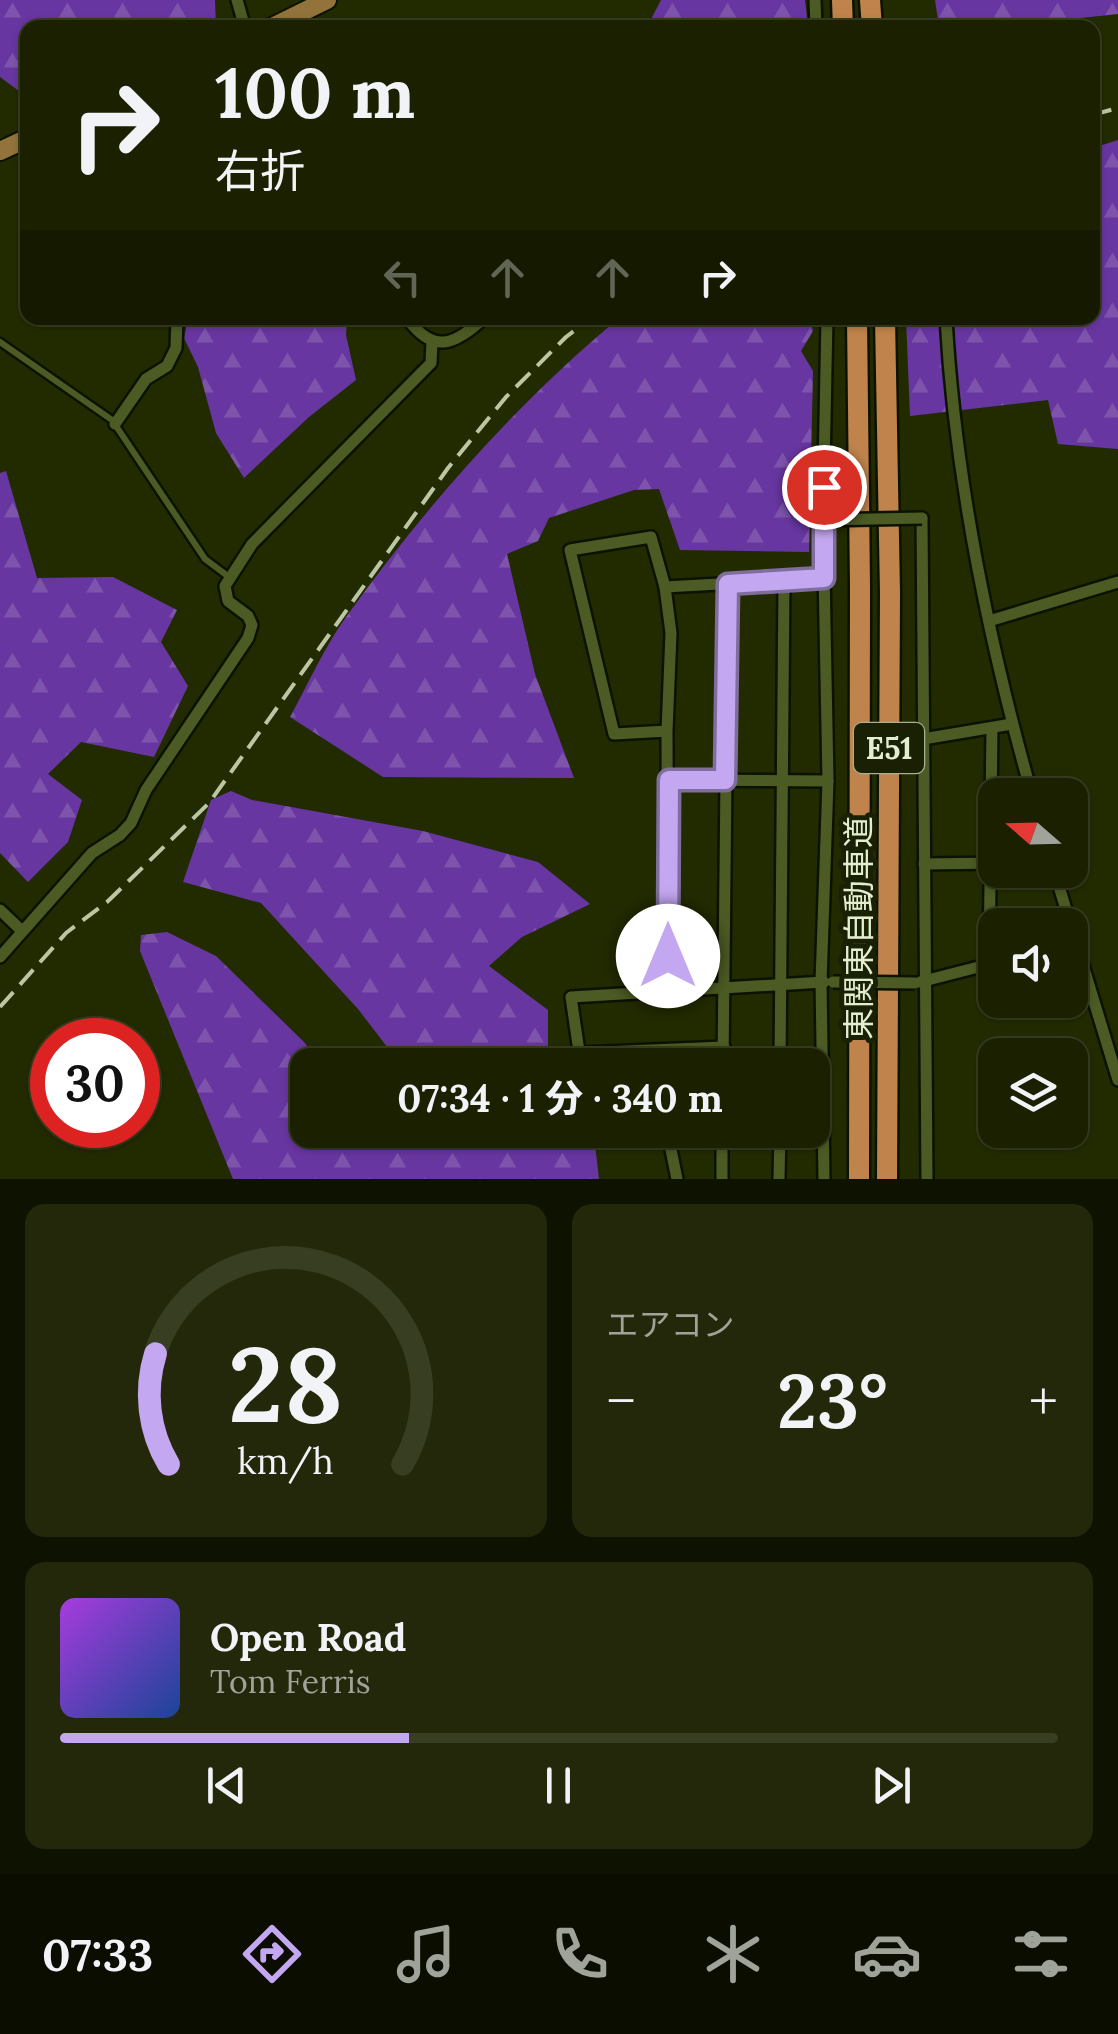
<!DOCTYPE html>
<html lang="ja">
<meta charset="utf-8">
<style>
:root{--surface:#1a2000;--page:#23280a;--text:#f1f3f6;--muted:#9fa399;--line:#383e22;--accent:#c4a7f1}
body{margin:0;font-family:Lora,"Noto Sans JP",serif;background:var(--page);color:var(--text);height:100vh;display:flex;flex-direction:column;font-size:38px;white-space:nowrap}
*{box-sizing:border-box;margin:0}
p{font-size:32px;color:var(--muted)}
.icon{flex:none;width:55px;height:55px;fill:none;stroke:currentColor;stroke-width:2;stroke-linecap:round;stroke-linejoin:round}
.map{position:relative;height:1179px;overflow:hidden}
.sheet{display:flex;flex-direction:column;gap:25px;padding:25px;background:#0e1200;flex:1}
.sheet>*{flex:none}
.guide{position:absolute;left:20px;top:20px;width:1080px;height:305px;border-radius:20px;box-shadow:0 2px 8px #0004,0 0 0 2px var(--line);background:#1a2000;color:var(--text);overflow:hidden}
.needle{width:65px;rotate:290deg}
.buttons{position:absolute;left:978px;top:778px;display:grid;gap:20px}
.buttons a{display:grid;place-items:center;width:110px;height:110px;border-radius:20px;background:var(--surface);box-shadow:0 2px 8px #0004,0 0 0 2px var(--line);font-size:50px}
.speed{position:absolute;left:30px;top:1018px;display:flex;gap:20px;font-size:50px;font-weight:700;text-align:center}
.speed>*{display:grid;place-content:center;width:130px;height:130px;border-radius:50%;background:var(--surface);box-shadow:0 2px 8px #0004,0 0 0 2px var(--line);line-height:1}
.speed .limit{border:15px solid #d22;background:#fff;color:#111}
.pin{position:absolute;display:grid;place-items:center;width:85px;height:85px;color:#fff;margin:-42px;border:5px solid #fff;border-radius:50%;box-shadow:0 2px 10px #0007}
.me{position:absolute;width:110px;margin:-55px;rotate:0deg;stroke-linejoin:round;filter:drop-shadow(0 0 8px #0008)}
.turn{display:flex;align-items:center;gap:35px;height:210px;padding:0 30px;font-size:45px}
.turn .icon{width:130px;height:130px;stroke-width:2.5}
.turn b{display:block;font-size:70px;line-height:85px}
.lanes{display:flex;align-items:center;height:95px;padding:0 30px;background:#0003;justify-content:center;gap:50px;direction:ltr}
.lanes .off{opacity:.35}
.big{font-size:75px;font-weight:800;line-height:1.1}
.sheet .widget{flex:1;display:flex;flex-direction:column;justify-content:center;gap:15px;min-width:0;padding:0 35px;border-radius:20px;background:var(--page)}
.sheet .dial{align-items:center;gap:0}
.dial svg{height:260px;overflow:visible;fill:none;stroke:var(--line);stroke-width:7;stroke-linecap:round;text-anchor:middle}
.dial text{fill:var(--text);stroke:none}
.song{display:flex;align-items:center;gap:30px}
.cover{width:120px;height:120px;border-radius:15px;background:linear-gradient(135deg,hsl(280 70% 55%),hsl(220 70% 35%))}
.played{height:10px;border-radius:5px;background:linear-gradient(90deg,var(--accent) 35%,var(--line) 35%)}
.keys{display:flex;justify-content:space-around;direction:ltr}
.heat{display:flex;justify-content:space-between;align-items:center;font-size:55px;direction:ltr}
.sheet .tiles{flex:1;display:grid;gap:25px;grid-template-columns:1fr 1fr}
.widget:last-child{grid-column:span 2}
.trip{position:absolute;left:290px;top:1048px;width:540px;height:100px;border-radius:20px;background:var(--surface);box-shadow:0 2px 8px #0004,0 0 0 2px var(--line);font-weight:800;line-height:100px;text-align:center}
.menu{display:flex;height:160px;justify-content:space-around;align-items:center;background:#0a0d00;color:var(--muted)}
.menu .icon{width:70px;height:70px}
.menu .selected{color:var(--accent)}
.menu b{font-size:45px;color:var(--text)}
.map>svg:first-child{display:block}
</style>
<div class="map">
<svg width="1118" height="1179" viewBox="0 0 1118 1179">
<defs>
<pattern id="forest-firs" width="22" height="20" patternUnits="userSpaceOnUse" patternTransform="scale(2.5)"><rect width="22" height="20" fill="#6836a0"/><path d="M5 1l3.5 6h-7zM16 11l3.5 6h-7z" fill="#7d53ac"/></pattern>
</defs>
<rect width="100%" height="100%" fill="#222b00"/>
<!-- forest -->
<g fill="url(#forest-firs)">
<polygon points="0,0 215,0 216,27 28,28 27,97 0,77"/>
<polygon points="661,0 805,0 808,27 647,27"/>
<polygon points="935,0 1118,0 1118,14 997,27 939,27"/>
<polygon points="1118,140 1118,449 1058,444 1048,400 910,416 906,318 1092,318 1093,148"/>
<polygon points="188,318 347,318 346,335 356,380 309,417 244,478 216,433 198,367 184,338"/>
<path d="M 619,318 L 810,318 L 813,331 L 801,351 L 813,371 L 809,552 L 680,550 L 659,489 L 634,490 L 549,518 L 538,541 L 507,554 L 535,674 L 574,778 L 383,777 L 290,717 C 308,684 324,648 346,617 C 425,507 516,404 619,318 Z"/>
<polygon points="6,471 37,578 113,577 177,610 161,642 188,686 154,757 81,742 48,774 82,800 68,842 28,882 0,853 0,473"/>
<polygon points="231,791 252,800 423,831 538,862 590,904 522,937 489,966 548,1010 548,1065 401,1065 358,1009 261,903 183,882 211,800"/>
<polygon points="167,932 216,956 304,1042 322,1065 308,1065 308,1130 387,1130 412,1139 418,1130 580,1130 595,1144 599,1179 233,1179 140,951 141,935"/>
</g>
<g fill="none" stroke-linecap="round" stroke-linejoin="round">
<!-- service casing -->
<g stroke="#0c1200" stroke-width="11">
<polyline id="service" points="0,342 112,420 205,559 229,577"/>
</g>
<!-- minor casing -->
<g stroke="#0c1200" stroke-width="16">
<g id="minor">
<polyline points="237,0 245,28"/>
<polyline points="815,0 816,28"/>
<path d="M 407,318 C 433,354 454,346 484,318"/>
<path d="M 946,318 C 955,480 988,639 1032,795"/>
<polyline points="115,424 146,379 167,366 176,348 177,318"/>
<polyline points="922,518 927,1179"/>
<polyline points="665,587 824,578"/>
<polyline points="989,621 1118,582"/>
<polyline points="667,731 614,734 570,550 651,537 665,587 671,633 667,731 668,991"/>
<polyline points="923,739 1012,724"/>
<polyline points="669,780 828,781"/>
<polyline points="924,864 995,863"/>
<polyline points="1054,870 1118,1080"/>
<polyline points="0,910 22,931"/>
<polyline points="0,957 92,853 120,835 131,823 146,790 248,638 252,625 248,616 228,601 225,586 252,544 431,363 432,342"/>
<polyline points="989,964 992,728"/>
<polyline points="920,982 994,963"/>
<polyline points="580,1053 724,1047"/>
<polyline points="581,1065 571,997 824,982"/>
<polyline points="723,1065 728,584"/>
<polyline points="780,1065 784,580"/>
<polyline points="667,1130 677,1179"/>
<polyline points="722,1179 722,1130"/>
<polyline points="779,1179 780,1130"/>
<polyline points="824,1179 821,982 828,781 823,520 827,318"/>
</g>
</g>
<!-- primary casing -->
<g stroke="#0c1200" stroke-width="22">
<g id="primary">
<polyline points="270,28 327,0"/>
<polyline points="0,151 28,138"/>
</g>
</g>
<!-- motorway casing -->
<g stroke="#0c1200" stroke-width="25">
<g id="motorway">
<polyline points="842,0 843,28"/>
<polyline points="870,0 872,28"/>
<polyline points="857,318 860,586 859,1179"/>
<polyline points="885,318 890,593 887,1179"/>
</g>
</g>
<!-- service -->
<use href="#service" stroke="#4c5b23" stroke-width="6"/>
<!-- minor -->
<use href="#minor" stroke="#4c5b23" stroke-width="11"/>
<!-- primary -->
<use href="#primary" stroke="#92733b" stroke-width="18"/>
<!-- motorway -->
<use href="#motorway" stroke="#c0834b" stroke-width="20"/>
<!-- rail -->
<g stroke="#bcc6a5" stroke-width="4" stroke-dasharray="20 10" stroke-linecap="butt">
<polyline points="1092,115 1118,108"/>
<polyline points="0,1007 66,933 107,902 209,803 448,468 506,397 566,337 591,318"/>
</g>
<!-- minor-bridge casing -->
<g stroke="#0c1200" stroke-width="16" stroke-linecap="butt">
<g id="minor-bridge">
<polyline points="823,520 922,518"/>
<polyline points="833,982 915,983"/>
</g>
</g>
<!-- minor-bridge -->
<use href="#minor-bridge" stroke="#4c5b23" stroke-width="11"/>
</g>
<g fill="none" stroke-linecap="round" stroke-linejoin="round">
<!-- route casing -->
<g stroke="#7f6d9d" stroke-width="25">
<polyline id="route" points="668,956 669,780 725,780 728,584 824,578 824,487"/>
</g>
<!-- route -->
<use href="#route" stroke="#c4a7f1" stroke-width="18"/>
</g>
<g text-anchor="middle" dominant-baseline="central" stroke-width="10" stroke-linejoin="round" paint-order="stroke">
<!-- shield labels -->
<rect fill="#192004" stroke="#a6b092" stroke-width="2.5" x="854" y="723" width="70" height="50" rx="8"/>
<g font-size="30" font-weight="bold" fill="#e3edcf">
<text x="889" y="748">E51</text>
</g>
<!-- street labels -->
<g font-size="32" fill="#e3edcf" stroke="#192004">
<text transform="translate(858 928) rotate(-90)">東関東自動車道</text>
</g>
</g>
</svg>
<div class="buttons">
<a><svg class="needle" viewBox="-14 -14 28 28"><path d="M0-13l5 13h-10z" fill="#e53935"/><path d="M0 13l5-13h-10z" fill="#9fa399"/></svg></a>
<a><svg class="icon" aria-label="sound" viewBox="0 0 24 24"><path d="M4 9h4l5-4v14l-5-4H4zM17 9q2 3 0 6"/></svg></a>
<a><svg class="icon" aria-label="layers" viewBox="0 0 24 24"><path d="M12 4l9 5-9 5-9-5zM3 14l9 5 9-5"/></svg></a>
</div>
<div class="speed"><div class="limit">30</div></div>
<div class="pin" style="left:824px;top:487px;background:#d93025"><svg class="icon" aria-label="arrive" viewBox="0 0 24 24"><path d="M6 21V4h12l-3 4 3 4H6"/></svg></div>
<svg class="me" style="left:668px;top:956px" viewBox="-20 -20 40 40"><circle r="19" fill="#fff"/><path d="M0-13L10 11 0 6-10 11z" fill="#c4a7f1"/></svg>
<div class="trip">07:34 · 1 分 · 340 m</div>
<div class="guide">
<div class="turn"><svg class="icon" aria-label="right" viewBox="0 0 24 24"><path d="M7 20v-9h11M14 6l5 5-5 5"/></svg><div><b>100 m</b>右折</div></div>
<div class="lanes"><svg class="icon off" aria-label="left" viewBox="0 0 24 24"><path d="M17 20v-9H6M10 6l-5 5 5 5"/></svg><svg class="icon off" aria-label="ahead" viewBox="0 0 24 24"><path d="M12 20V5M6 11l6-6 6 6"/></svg><svg class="icon off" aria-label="ahead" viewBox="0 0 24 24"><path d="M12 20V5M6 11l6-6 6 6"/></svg><svg class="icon" aria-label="right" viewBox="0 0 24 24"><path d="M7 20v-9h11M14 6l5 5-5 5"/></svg></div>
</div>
</div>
<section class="sheet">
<div class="tiles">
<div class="widget dial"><svg viewBox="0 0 100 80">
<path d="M14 69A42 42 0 1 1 86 69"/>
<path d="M14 69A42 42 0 0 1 10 35" stroke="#c4a7f1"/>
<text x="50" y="56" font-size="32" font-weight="700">28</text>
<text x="50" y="72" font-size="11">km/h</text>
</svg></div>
<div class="widget"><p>エアコン</p>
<div class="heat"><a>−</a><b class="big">23°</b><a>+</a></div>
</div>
<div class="widget">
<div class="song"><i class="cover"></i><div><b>Open Road</b><p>Tom Ferris</p></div></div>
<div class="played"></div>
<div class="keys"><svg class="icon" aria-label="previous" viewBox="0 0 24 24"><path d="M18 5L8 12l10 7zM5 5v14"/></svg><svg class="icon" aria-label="pause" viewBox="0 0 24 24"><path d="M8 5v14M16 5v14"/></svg><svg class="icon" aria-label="next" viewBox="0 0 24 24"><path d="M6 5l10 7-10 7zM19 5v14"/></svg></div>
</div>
</div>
</section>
<nav class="menu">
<b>07:33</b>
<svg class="icon selected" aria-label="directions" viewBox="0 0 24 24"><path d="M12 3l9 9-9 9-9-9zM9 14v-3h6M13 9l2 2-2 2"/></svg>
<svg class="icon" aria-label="music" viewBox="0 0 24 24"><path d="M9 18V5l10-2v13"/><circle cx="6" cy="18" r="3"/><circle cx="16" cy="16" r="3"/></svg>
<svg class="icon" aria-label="phone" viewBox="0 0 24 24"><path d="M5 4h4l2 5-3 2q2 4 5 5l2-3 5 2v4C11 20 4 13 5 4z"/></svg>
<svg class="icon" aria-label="climate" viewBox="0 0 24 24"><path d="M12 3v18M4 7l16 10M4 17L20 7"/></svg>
<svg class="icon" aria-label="car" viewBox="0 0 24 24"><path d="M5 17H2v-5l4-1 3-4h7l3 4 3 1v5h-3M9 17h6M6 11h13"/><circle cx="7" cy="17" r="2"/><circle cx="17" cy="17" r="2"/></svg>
<svg class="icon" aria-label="filters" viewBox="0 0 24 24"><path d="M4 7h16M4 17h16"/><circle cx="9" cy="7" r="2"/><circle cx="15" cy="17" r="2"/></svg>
</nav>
